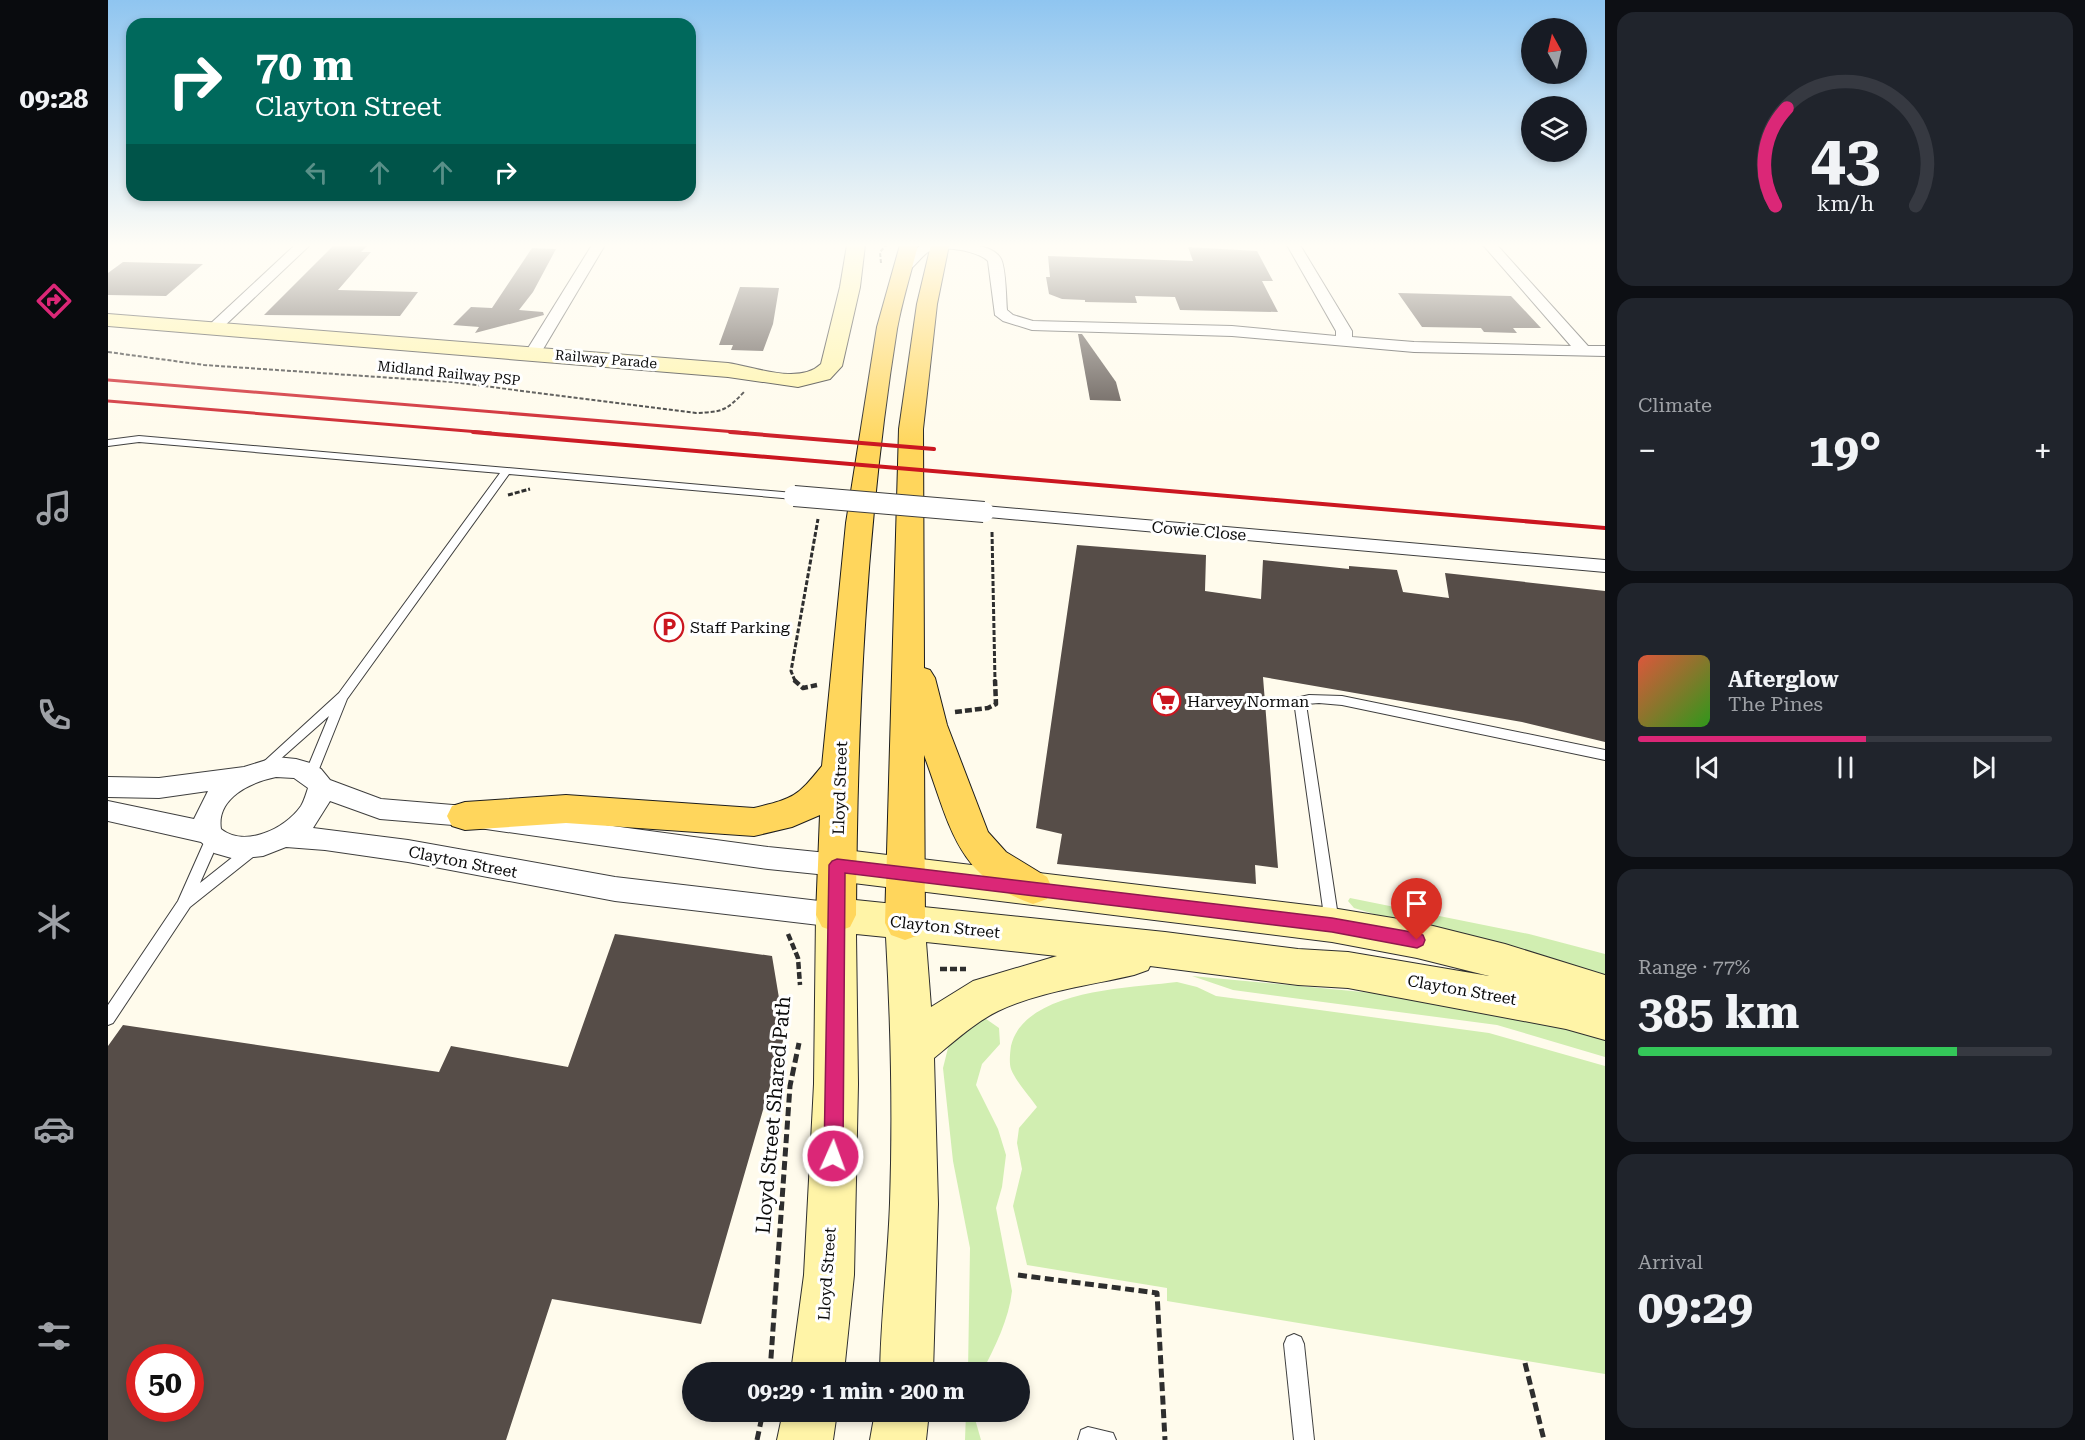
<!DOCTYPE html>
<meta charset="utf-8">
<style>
:root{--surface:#171b24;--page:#20242c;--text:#f1f3f6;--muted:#9ea1a6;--line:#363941;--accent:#db2777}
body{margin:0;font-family:"Roboto Serif",serif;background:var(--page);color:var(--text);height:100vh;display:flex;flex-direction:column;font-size:22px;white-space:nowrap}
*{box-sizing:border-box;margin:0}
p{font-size:20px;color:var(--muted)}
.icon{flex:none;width:33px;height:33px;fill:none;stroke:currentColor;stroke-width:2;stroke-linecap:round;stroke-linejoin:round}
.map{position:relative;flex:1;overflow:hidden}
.panel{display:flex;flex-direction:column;gap:12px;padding:12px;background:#0d0f14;width:480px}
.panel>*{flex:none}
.hud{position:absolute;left:18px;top:18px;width:570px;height:183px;border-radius:18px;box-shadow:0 3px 9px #0003;background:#00695c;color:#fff;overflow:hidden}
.needle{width:39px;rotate:352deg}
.buttons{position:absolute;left:1413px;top:18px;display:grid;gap:12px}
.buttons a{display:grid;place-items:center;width:66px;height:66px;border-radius:50%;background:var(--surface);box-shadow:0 3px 9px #0003;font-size:30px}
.speed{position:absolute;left:18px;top:1344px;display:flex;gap:12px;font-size:30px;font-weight:700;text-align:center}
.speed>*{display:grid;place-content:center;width:78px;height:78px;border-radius:50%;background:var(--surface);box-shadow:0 3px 9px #0003;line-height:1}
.speed .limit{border:9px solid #d22;background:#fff;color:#111}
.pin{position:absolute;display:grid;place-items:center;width:51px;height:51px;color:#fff;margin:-62px -26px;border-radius:50% 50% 50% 0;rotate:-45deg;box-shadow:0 0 6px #0007}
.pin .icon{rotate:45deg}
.me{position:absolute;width:66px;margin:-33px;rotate:2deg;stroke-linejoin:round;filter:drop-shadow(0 0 4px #0008)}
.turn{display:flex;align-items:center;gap:21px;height:126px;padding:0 30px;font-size:27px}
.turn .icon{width:78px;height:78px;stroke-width:2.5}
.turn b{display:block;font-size:42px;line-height:51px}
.lanes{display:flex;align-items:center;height:57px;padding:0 30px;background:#0003;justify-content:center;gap:30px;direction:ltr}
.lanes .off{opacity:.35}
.big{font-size:45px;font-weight:700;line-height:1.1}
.panel .widget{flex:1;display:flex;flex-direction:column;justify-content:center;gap:9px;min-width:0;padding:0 21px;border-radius:18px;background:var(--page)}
.panel .dial{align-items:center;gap:0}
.dial svg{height:156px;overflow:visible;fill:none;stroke:var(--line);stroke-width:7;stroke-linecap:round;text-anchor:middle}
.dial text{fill:var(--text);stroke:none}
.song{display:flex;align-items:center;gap:18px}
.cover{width:72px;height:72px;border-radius:9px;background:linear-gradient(135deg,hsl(10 70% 55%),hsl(110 70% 35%))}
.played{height:6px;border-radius:3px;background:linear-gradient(90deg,var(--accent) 55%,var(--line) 55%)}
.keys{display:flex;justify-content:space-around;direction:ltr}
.heat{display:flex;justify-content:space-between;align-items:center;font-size:33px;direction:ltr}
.charge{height:9px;border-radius:4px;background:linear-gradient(90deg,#34c759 77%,var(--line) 0)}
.trip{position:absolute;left:574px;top:1362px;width:348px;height:60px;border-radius:30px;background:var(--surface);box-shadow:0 3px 9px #0003;font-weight:700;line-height:60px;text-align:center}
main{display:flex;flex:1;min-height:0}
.dock{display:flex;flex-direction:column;width:108px;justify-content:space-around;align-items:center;background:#090b0e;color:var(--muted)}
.dock .icon{width:42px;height:42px}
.dock .selected{color:var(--accent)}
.dock b{font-size:27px;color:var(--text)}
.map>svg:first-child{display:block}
</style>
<main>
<nav class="dock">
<b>09:28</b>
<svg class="icon selected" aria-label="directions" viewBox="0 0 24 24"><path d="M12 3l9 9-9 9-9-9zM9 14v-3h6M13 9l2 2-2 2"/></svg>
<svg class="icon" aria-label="music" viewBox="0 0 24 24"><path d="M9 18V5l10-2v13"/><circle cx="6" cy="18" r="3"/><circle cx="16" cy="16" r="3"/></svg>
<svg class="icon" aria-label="phone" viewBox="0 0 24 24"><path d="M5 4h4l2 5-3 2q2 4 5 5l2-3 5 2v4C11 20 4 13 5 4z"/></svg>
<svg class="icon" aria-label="climate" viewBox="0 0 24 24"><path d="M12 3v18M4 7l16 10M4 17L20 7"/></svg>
<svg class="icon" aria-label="car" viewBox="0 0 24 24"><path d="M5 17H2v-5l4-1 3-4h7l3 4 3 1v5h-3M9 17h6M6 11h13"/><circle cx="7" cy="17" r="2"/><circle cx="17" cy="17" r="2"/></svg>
<svg class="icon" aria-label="filters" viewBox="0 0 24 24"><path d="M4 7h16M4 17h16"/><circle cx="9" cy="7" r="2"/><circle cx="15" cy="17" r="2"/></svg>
</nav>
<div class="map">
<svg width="1497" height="1440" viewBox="0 0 1497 1440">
<rect width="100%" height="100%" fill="#fffbec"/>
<!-- green -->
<g fill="#d1eeb1">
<polygon points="1242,898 1421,934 1497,954 1497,983 1246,908 1240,901"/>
<polygon points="1084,976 1276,994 1362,1006 1497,1037 1497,1057 1389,1025 1125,990"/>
<path d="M 1069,982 L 1089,987 L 1108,996 L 1381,1033 L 1497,1066 L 1497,1374 L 1059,1301 L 1059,1288 L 919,1265 L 905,1206 L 914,1169 L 909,1143 L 911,1128 L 929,1107 C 921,1095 908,1082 903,1069 C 901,1063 902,1053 903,1046 C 916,989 1024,988 1069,982 Z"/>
<path d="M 871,1014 L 891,1028 L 892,1044 L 874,1064 L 868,1085 L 890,1129 L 898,1155 L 894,1187 L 888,1208 L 904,1291 C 901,1319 887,1347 874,1372 L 860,1372 L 862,1248 L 845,1161 L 835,1068 L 842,1040 Z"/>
<polygon points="858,1412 865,1412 873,1440 857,1440"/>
</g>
<!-- building -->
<g fill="#564d48" fill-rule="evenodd">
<polygon points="235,245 260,245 253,252 263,252 230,290 310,292 292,316 156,315 225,246"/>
<polygon points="1080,247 1149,251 1165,281 1154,281 1170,312 1072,310 1067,297 1027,296 1029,303 977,302 977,300 954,299 941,294 938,277 942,277 940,256 1085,261"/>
<polygon points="424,248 448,249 425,292 411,310 435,312 436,315 367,333 371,327 345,325 363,307 384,308"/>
<polygon points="15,262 95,264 58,296 0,295 0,273"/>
<polygon points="632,287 671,288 665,324 655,351 623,350 625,345 611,345"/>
<polygon points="1290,293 1403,296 1433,328 1405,328 1409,333 1376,332 1373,328 1314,327"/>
<polygon points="970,334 974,334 1008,382 1013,401 982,400"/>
<polygon points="969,545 1098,555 1097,591 1153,599 1155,560 1241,569 1241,566 1289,570 1295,592 1341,598 1337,573 1497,591 1497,742 1414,722 1155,677 1170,868 1147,865 1148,884 949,864 954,834 928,828"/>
<path d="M 507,934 L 664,956 L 677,1034 L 593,1324 L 444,1299 L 398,1440 L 0,1440 L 0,1046 L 15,1025 L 331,1072 L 343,1046 L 460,1067 ZM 32,1358 L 82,1358 L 82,1408 L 32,1408 Z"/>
</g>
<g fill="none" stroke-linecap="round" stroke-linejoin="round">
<!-- lane casing -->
<g stroke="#3f3f3f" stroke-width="2">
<g id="lane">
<polygon points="31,436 686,493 691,496 686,499 401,474 239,699 209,774 207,777 199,777 197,774 221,716 160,770 152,770 150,767 231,693 392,473 31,442 0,446 0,440"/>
<polygon points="1201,695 1234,696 1497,750 1497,760 1234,705 1211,703 1198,704 1231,923 1229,927 1224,929 1219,927 1217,923 1186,701 1188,698"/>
<polygon points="105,833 110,834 112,838 92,883 140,845 145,843 150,845 152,849 150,853 82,907 5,1023 0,1025 0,1005 70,901 98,838 100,834"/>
<polygon points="1186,1334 1193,1337 1196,1344 1206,1440 1186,1440 1176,1344 1179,1337"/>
<polygon points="980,1427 1005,1433 1008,1440 970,1440 973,1430"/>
</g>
</g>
<!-- street casing -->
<g stroke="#3f3f3f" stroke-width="2">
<g id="street">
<polygon points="187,245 202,245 111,331 101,331 98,328 101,325"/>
<polygon points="484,245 497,245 431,356 419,356 417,353"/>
<path d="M 813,245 C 832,245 882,238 893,259 C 898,269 898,298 899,310 L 905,315 L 925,321 L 1124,326 L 1228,336 L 1228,331 L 1179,245 L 1192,245 L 1244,331 L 1244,337 L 1306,342 L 1463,346 L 1375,245 L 1389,245 L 1480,346 L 1497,346 L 1497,356 L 1306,352 L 1124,336 L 924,330 L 895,321 L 887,315 L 880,261 C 870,251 833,244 820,252 C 814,256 806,267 799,272 L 789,272 L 787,269 L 789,266 Z"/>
<polygon points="876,506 1497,560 1497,572 869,516 866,512 869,508"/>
<path d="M 168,757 L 188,759 L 202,763 L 213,769 L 222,780 L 273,799 L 357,806 L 660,847 L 729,854 L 739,857 L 743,865 L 739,873 L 729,876 L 660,869 L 357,826 L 272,819 L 222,801 L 205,828 L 300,840 L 507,877 L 728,903 L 738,906 L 742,915 L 738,924 L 728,927 L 507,901 L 300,862 L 217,850 L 178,847 L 155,856 L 127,859 L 106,853 L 93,842 L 0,821 L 0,801 L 86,819 L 100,791 L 51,798 L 0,797 L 0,777 L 51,778 L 136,767 ZM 168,777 L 186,778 L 200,788 C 198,794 196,801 193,806 C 177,829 137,848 113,829 C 108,798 143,782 168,777 Z"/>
</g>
</g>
<!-- secondary casing -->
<g stroke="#2e2e2e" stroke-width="2">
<g id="secondary">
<path d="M 739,245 L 757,245 L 752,287 L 734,366 L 722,379 L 690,387 L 620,377 L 0,326 L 0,314 L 620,363 C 647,367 691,385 713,364 L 732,287 Z"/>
<path d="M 729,849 L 1224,908 L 1309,922 L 1397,944 L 1497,975 L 1497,1040 L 1458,1029 L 1240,988 L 1190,985 L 1042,966 L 1040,970 L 1026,975 C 983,985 929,992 890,1011 C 866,1023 847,1041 826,1058 L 830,1204 L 825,1372 L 772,1372 C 773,1316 780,1260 782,1203 C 785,1115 783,1026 778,937 L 748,934 L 750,1084 L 746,1275 L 736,1372 L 683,1372 L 696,1275 L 706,1084 L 708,915 L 714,903 L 728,898 L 1057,932 L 1190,949 L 1240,952 L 1381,976 L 1309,958 L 1224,942 L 729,881 L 716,876 L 710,865 L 716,854 ZM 818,942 L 949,956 L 865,981 L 823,1007 Z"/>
<polygon points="675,1412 729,1412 725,1440 669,1440"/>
<polygon points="767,1412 821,1412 818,1440 762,1440"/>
</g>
</g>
<!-- primary casing -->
<g stroke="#1d1d1d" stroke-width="2">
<g id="primary">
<path d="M 792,245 L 810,245 C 803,273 794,301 789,329 C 758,522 749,719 748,915 L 742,927 L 728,932 L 714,927 L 708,915 L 712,815 L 684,827 L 646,836 L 458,823 L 357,830 L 344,826 L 339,816 L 344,806 L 357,802 L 458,795 L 646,808 C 686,798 688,798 714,766 L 738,523 L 769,327 Z"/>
<path d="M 823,245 L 841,245 L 829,304 L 815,429 L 816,668 L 822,670 L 827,678 L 839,725 L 880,832 L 898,852 L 939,877 L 944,888 L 939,899 L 925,904 C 847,877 842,824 816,755 L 817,923 L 811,935 L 797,940 L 783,935 L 777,923 L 791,429 L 809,304 Z"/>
</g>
</g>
<!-- path-far3 -->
<g stroke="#2e2e2e" stroke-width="2" stroke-dasharray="4 2" stroke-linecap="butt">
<polyline points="773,263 772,252 778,245"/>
<path d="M 0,352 L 96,365 L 344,382 L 588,413 C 614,412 618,411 636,392"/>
</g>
<!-- path-far2 -->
<g stroke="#2e2e2e" stroke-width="3" stroke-dasharray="5 2" stroke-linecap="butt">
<polyline points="400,495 422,489"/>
<polyline points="884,532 887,681"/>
<polyline points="687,681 683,671 710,519"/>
</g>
<!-- path-far1 -->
<g stroke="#2e2e2e" stroke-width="4.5" stroke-dasharray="7 3" stroke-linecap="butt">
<polyline points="686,680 695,688 709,685"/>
<polyline points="847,712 880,708 888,704 887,680"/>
<polyline points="680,934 690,958 692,985"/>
<polyline points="832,969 858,969"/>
</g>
<!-- path -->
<g stroke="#2e2e2e" stroke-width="5" stroke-dasharray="9 4.5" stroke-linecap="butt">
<polyline points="910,1275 1049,1293 1057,1440"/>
<polyline points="1417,1363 1436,1440"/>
<polyline points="662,1372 682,1086 691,1043"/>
<polyline points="649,1440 655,1412"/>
</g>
<!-- lane -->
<use href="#lane" fill="#fff" fill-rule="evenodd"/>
<!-- street -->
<use href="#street" fill="#fff" fill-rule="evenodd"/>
<!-- secondary -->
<use href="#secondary" fill="#fff4a7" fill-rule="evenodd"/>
<!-- primary -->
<use href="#primary" fill="#ffd65c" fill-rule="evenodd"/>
<!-- rail-far1 -->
<g stroke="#cb1620" stroke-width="3">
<polyline points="0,380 640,433"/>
<polyline points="0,401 383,433"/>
</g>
<!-- rail -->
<g stroke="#cb1620" stroke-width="4">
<polyline points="365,432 1497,528"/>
<polyline points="622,432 826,449"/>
</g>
<!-- street-bridge casing -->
<g stroke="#3f3f3f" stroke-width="22" stroke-linecap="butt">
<polyline id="street-bridge" points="686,496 876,512"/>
</g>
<!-- street-bridge -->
<use href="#street-bridge" stroke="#fff" stroke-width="20"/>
</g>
<!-- sky -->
<linearGradient id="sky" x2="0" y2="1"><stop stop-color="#8fc5f0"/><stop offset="0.55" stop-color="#fffdf6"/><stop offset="1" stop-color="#fffdf6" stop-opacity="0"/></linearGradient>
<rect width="1497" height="446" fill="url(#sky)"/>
<!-- route -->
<polygon fill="#db2777" stroke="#8e194d" stroke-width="1.5" points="729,859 1224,918 1309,933 1315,935 1317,940 1315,945 1309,948 1224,932 737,873 735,1156 732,1163 725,1166 719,1163 716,1156 721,865 724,861"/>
<!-- icons -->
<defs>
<g id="parking-ring" transform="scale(1.5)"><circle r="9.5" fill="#fff" stroke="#cb1620" stroke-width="1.5"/><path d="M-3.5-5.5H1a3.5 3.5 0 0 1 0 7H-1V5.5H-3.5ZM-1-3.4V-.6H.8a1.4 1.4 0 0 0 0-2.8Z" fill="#cb1620"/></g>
<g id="supermarket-ring" transform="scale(1.5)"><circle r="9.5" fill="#fff" stroke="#cb1620" stroke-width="1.5"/><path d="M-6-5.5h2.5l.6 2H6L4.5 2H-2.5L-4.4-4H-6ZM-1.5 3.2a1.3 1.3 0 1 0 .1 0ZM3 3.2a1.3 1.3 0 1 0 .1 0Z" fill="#cb1620"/></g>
</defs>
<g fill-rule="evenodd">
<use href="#parking-ring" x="561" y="627"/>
<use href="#supermarket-ring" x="1058" y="701"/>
</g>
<g text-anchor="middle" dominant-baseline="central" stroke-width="6" stroke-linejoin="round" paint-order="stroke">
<!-- far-street labels -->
<g font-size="14" fill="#0c0c0c" stroke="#fff">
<text transform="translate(498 359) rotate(5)">Railway Parade</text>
<text transform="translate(341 373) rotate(6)">Midland Railway PSP</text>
</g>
<!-- street labels -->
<g font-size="16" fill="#0c0c0c" stroke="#fff">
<text transform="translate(1091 531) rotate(5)">Cowie Close</text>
<text transform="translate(732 788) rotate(-88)">Lloyd Street</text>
<text transform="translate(355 862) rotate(11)">Clayton Street</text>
<text transform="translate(837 927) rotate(6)">Clayton Street</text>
<text transform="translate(1354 990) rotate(10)">Clayton Street</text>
<text transform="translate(719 1274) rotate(-86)">Lloyd Street</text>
</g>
<!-- poi labels -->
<g font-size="16" fill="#0c0c0c" stroke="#fff" text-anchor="start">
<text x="582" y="627">Staff Parking</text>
<text x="1079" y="701">Harvey Norman</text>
</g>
<!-- near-street labels -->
<g font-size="20" fill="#0c0c0c" stroke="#fff">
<text transform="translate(665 1115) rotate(-85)">Lloyd Street Shared Path</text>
</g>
</g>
</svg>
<div class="buttons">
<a><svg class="needle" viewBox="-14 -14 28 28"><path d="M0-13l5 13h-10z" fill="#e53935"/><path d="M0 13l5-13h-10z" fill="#9ea1a6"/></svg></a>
<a><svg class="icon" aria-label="layers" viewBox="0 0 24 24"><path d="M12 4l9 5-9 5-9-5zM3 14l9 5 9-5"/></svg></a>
</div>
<div class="speed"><div class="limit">50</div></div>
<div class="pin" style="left:1309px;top:940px;background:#d93025"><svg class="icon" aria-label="arrive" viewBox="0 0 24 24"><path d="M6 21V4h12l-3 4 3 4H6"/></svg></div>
<svg class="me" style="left:725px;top:1156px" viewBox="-20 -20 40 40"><circle r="17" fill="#db2777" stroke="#fff" stroke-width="3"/><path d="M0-11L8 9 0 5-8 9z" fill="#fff"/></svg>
<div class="trip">09:29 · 1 min · 200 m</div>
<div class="hud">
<div class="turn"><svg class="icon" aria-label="right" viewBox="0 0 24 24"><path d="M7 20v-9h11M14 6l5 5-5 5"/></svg><div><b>70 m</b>Clayton Street</div></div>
<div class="lanes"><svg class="icon off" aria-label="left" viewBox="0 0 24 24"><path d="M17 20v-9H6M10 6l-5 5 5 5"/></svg><svg class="icon off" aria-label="ahead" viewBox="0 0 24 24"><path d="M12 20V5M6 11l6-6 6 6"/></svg><svg class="icon off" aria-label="ahead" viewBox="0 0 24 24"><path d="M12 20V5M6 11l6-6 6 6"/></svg><svg class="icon" aria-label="right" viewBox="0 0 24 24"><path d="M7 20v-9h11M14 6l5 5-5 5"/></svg></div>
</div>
</div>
<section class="panel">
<div class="widget dial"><svg viewBox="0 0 100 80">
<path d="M14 69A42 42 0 1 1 86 69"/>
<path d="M14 69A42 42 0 0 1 20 19" stroke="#db2777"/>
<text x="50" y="56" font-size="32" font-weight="700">43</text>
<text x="50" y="72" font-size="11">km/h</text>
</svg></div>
<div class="widget"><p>Climate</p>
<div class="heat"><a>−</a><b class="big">19°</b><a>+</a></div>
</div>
<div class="widget">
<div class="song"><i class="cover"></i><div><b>Afterglow</b><p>The Pines</p></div></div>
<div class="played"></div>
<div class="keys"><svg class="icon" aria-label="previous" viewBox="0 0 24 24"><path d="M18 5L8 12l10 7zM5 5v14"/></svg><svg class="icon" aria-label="pause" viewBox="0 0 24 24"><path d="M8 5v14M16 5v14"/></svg><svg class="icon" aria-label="next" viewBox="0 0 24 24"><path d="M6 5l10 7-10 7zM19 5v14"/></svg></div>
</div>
<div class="widget"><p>Range · 77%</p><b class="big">385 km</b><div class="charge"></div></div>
<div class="widget"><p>Arrival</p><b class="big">09:29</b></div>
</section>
</main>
